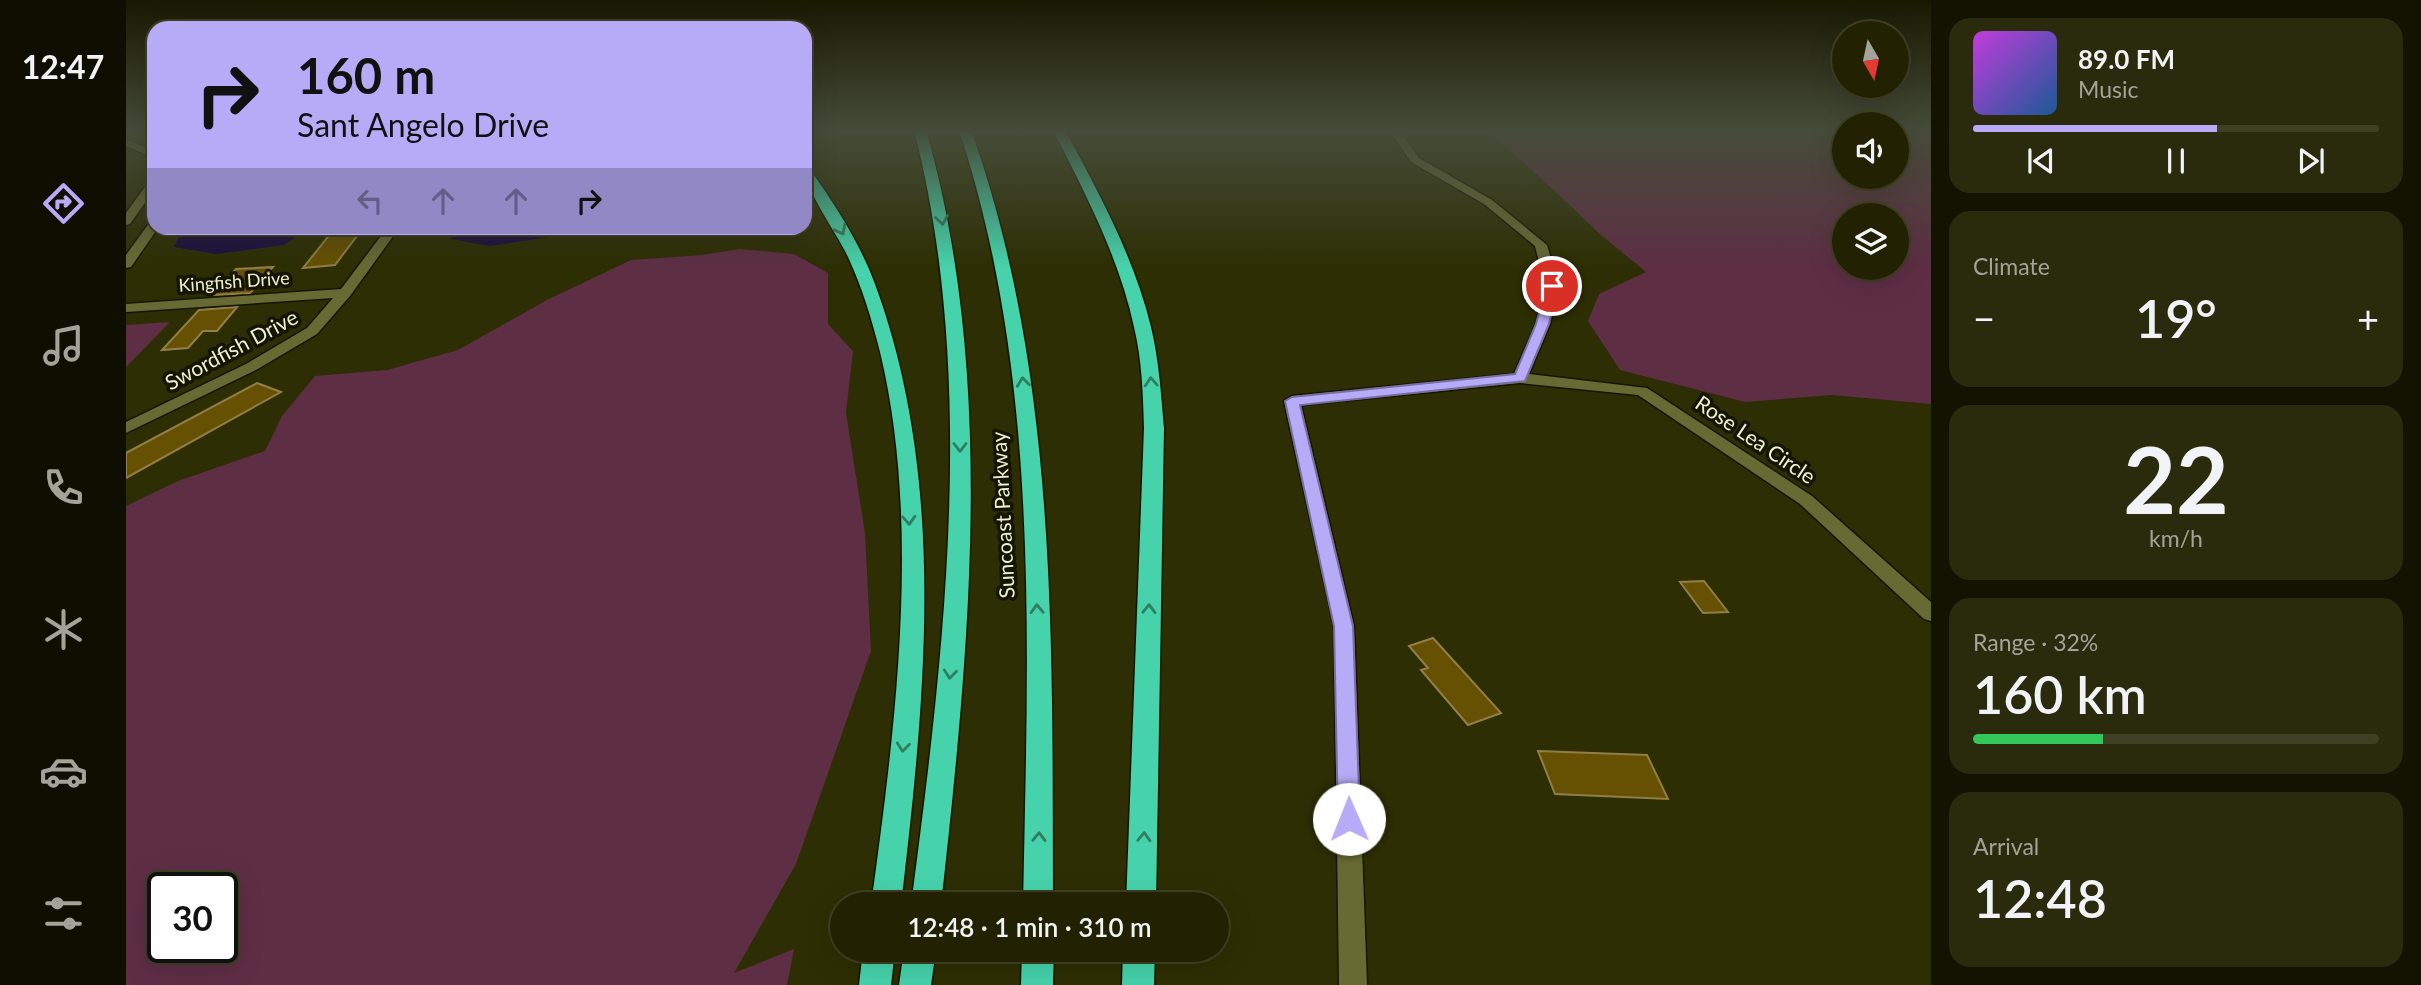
<!DOCTYPE html>
<meta charset="utf-8">
<style>
:root{--surface:#222202;--page:#2a2a0c;--text:#f1f3f6;--muted:#a2a499;--line:#3f3f24;--accent:#b7abf8}
body{margin:0;font-family:Lato,sans-serif;background:var(--page);color:var(--text);height:100vh;display:flex;flex-direction:column;font-size:26px;white-space:nowrap}
*{box-sizing:border-box;margin:0}
p{font-size:23px;color:var(--muted)}
.icon{flex:none;width:38px;height:38px;fill:none;stroke:currentColor;stroke-width:2;stroke-linecap:round;stroke-linejoin:round}
.map{position:relative;flex:1;overflow:hidden}
.panel{display:flex;flex-direction:column;gap:18px;padding:18px;background:#131301;width:490px}
.panel>*{flex:none}
.guide{position:absolute;left:21px;top:21px;width:665px;height:214px;border-radius:21px;box-shadow:0 7px 28px #0002,0 0 0 2px var(--line);background:#b7abf8;color:#111;overflow:hidden}
.needle{width:46px;rotate:171deg}
.controls{position:absolute;left:1706px;top:21px;display:grid;gap:14px}
.controls a{display:grid;place-items:center;width:77px;height:77px;border-radius:50%;background:var(--surface);box-shadow:0 7px 28px #0002,0 0 0 2px var(--line);font-size:35px}
.speed{position:absolute;left:21px;top:872px;display:flex;gap:14px;font-size:35px;font-weight:700;text-align:center}
.speed>*{display:grid;place-content:center;width:91px;height:91px;border-radius:50%;background:var(--surface);box-shadow:0 7px 28px #0002,0 0 0 2px var(--line);line-height:1}
.speed .limit{border:4px solid #111;border-radius:10px;background:#fff;color:#111}
.pin{position:absolute;display:grid;place-items:center;width:60px;height:60px;color:#fff;margin:-30px;border:4px solid #fff;border-radius:50%;box-shadow:0 2px 7px #0007}
.me{position:absolute;width:77px;margin:-38px;rotate:359deg;stroke-linejoin:round;filter:drop-shadow(0 0 5px #0008)}
.turn{display:flex;align-items:center;gap:24px;height:147px;padding:0 35px;font-size:32px}
.turn .icon{width:91px;height:91px;stroke-width:2.5}
.turn b{display:block;font-size:49px;line-height:60px}
.lanes{display:flex;align-items:center;height:66px;padding:0 35px;background:#0003;justify-content:center;gap:35px;direction:ltr}
.lanes .off{opacity:.35}
.big{font-size:52px;font-weight:600;line-height:1.1}
.panel .widget{flex:1;display:flex;flex-direction:column;justify-content:center;gap:10px;min-width:0;padding:0 24px;border-radius:21px;background:var(--page)}
.panel .dial{align-items:center;gap:0}
.dial b{font-size:91px;line-height:1}
.song{display:flex;align-items:center;gap:21px}
.cover{width:84px;height:84px;border-radius:10px;background:linear-gradient(135deg,hsl(290 70% 55%),hsl(210 70% 35%))}
.played{height:7px;border-radius:4px;background:linear-gradient(90deg,var(--accent) 60%,var(--line) 60%)}
.keys{display:flex;justify-content:space-around;direction:ltr}
.heat{display:flex;justify-content:space-between;align-items:center;font-size:38px;direction:ltr}
.charge{height:10px;border-radius:5px;background:linear-gradient(90deg,#34c759 32%,var(--line) 0)}
.trip{position:absolute;left:704px;top:892px;width:399px;height:70px;border-radius:35px;background:var(--surface);box-shadow:0 7px 28px #0002,0 0 0 2px var(--line);font-weight:600;line-height:70px;text-align:center}
main{display:flex;flex:1;min-height:0}
.tab-bar{display:flex;flex-direction:column;width:126px;justify-content:space-around;align-items:center;background:#0e0e01;color:var(--muted)}
.tab-bar .icon{width:49px;height:49px}
.tab-bar .on{color:var(--accent)}
.tab-bar b{font-size:32px;color:var(--text)}
.map>svg:first-child{display:block}
</style>
<main>
<nav class="tab-bar">
<b>12:47</b>
<svg class="icon on" aria-label="directions" viewBox="0 0 24 24"><path d="M12 3l9 9-9 9-9-9zM9 14v-3h6M13 9l2 2-2 2"/></svg>
<svg class="icon" aria-label="music" viewBox="0 0 24 24"><path d="M9 18V5l10-2v13"/><circle cx="6" cy="18" r="3"/><circle cx="16" cy="16" r="3"/></svg>
<svg class="icon" aria-label="phone" viewBox="0 0 24 24"><path d="M5 4h4l2 5-3 2q2 4 5 5l2-3 5 2v4C11 20 4 13 5 4z"/></svg>
<svg class="icon" aria-label="climate" viewBox="0 0 24 24"><path d="M12 3v18M4 7l16 10M4 17L20 7"/></svg>
<svg class="icon" aria-label="car" viewBox="0 0 24 24"><path d="M5 17H2v-5l4-1 3-4h7l3 4 3 1v5h-3M9 17h6M6 11h13"/><circle cx="7" cy="17" r="2"/><circle cx="17" cy="17" r="2"/></svg>
<svg class="icon" aria-label="filters" viewBox="0 0 24 24"><path d="M4 7h16M4 17h16"/><circle cx="9" cy="7" r="2"/><circle cx="15" cy="17" r="2"/></svg>
</nav>
<div class="map">
<svg width="1805" height="985" viewBox="0 0 1805 985">
<rect width="100%" height="100%" fill="#2d2e03"/>
<!-- green -->
<g fill="#5e2e45" fill-rule="evenodd">
<path d="M 1357,130 L 1718,130 L 1718,177 L 1771,177 L 1771,130 L 1805,130 L 1805,404 L 1706,395 L 1619,402 L 1494,370 L 1462,321 L 1473,294 L 1520,272 C 1499,254 1477,238 1458,219 C 1425,187 1394,157 1357,130 ZM 1718,215 L 1771,215 L 1771,268 L 1718,268 Z"/>
<path d="M 614,249 L 668,254 L 702,273 L 702,324 L 727,351 L 720,413 L 739,533 L 745,651 L 670,864 L 608,973 L 668,949 L 661,985 L 0,985 L 0,506 L 52,481 L 139,451 L 156,416 L 189,376 L 261,370 L 332,350 L 421,300 L 505,260 L 576,255 ZM 96,887 L 96,947 L 37,947 L 37,887 Z"/>
<polygon points="44,322 0,367 0,325"/>
</g>
<!-- water -->
<g fill="#1c0d40">
<polygon points="57,228 182,228 158,245 90,254 48,247"/>
<polygon points="328,228 480,228 364,246 325,239"/>
</g>
<!-- building -->
<g fill="#665001" stroke="#917e48" stroke-width="2">
<polygon points="209,228 237,228 209,265 177,268"/>
<polygon points="147,267 124,293 86,295 110,269"/>
<polygon points="111,307 91,331 77,331 62,348 36,350 73,310"/>
<polygon points="131,383 155,392 0,478 0,453"/>
<polygon points="1578,581 1602,612 1577,613 1554,582"/>
<polygon points="1307,638 1375,713 1342,725 1295,670 1302,668 1283,646"/>
<polygon points="1412,751 1521,755 1542,799 1429,794"/>
</g>
<g fill="none" stroke-linecap="round" stroke-linejoin="round">
<!-- street casing -->
<g stroke="#151600" stroke-width="3">
<g id="street">
<polygon points="1263,130 1273,130 1293,158 1366,200 1421,245 1433,286 1424,324 1403,374 1521,388 1686,496 1805,602 1805,621 1798,619 1674,504 1512,395 1394,383 1175,405 1228,626 1241,985 1213,985 1208,626 1158,401 1166,396 1388,374 1410,324 1419,286 1409,246 1358,204 1285,162"/>
<polygon points="0,139 28,151 28,158 0,146"/>
<polygon points="28,179 28,190 4,224 0,225 0,213 24,180"/>
<polygon points="28,221 28,228 32,228 5,267 0,268 0,255 24,222"/>
<polygon points="261,228 273,228 224,296 191,334 130,370 0,433 0,422 120,364 181,328 207,298 0,312 0,304 215,289"/>
</g>
</g>
<!-- highway casing -->
<g stroke="#151600" stroke-width="3">
<g id="highway">
<path d="M 788,130 L 800,130 C 871,378 843,652 815,905 L 785,905 C 818,654 852,378 788,130 Z"/>
<path d="M 833,130 L 845,130 C 933,377 926,646 927,905 L 897,905 C 902,647 915,378 833,130 Z"/>
<path d="M 927,130 L 939,130 C 973,193 1008,257 1025,327 C 1033,360 1035,394 1038,428 L 1030,905 L 1000,905 L 1018,428 C 1017,394 1016,360 1008,327 C 993,257 959,193 927,130 Z"/>
<path d="M 679,168 L 684,169 C 709,205 734,243 749,284 C 822,482 799,700 775,905 L 745,905 C 769,730 796,526 754,352 C 746,320 736,287 722,257 C 711,233 679,191 679,168 Z"/>
<polygon points="737,950 769,950 765,985 733,985"/>
<polygon points="778,950 810,950 805,985 773,985"/>
<polygon points="896,950 928,950 927,985 895,985"/>
<polygon points="997,950 1029,950 1028,985 996,985"/>
</g>
</g>
<!-- street -->
<use href="#street" fill="#686a34" fill-rule="evenodd"/>
<!-- highway -->
<use href="#highway" fill="#46d2ab" fill-rule="evenodd"/>
</g>
<!-- one-way arrows -->
<defs><path id="oneway-chevron" d="M-2-3.5L2.5 0L-2 3.5" fill="none" stroke-width="1.6" stroke-linecap="round" stroke-linejoin="round" transform="scale(1.75)"/></defs>
<g stroke="#307d5f">
<use href="#oneway-chevron" transform="translate(816 220) rotate(81)"/>
<use href="#oneway-chevron" transform="translate(715 230) rotate(62)"/>
<use href="#oneway-chevron" transform="translate(897 382) rotate(-97)"/>
<use href="#oneway-chevron" transform="translate(1025 382) rotate(-94)"/>
<use href="#oneway-chevron" transform="translate(834 447) rotate(90)"/>
<use href="#oneway-chevron" transform="translate(783 520) rotate(87)"/>
<use href="#oneway-chevron" transform="translate(911 609) rotate(-92)"/>
<use href="#oneway-chevron" transform="translate(1023 609) rotate(-89)"/>
<use href="#oneway-chevron" transform="translate(824 674) rotate(96)"/>
<use href="#oneway-chevron" transform="translate(777 747) rotate(96)"/>
<use href="#oneway-chevron" transform="translate(913 837) rotate(-89)"/>
<use href="#oneway-chevron" transform="translate(1018 837) rotate(-88)"/>
</g>
<!-- sky -->
<linearGradient id="sky" x2="0" y2="1"><stop stop-color="#191902"/><stop offset="0.49" stop-color="#464c39"/><stop offset="1" stop-color="#464c39" stop-opacity="0"/></linearGradient>
<rect width="1805" height="268" fill="url(#sky)"/>
<!-- route -->
<polygon fill="#b7abf8" stroke="#776fa1" stroke-width="2" points="1426,283 1432,286 1423,324 1399,381 1174,405 1227,626 1234,819 1230,826 1223,829 1215,826 1212,819 1208,626 1159,401 1166,397 1389,374 1410,324 1420,286"/>
<g text-anchor="middle" dominant-baseline="central" stroke-width="7" stroke-linejoin="round" paint-order="stroke">
<!-- far-street labels -->
<g font-size="18" fill="#eef0d4" stroke="#151502">
<text transform="translate(108 281) rotate(-4)">Kingfish Drive</text>
</g>
<!-- street labels -->
<g font-size="21" fill="#eef0d4" stroke="#151502">
<text transform="translate(105 349) rotate(-28)">Swordfish Drive</text>
<text transform="translate(1630 439) rotate(34)">Rose Lea Circle</text>
<text transform="translate(876 515) rotate(-93)">Suncoast Parkway</text>
</g>
</g>
</svg>
<div class="controls">
<a><svg class="needle" viewBox="-14 -14 28 28"><path d="M0-13l5 13h-10z" fill="#e53935"/><path d="M0 13l5-13h-10z" fill="#a2a499"/></svg></a>
<a><svg class="icon" aria-label="sound" viewBox="0 0 24 24"><path d="M4 9h4l5-4v14l-5-4H4zM17 9q2 3 0 6"/></svg></a>
<a><svg class="icon" aria-label="layers" viewBox="0 0 24 24"><path d="M12 4l9 5-9 5-9-5zM3 14l9 5 9-5"/></svg></a>
</div>
<div class="speed"><div class="limit">30</div></div>
<div class="pin" style="left:1426px;top:286px;background:#d93025"><svg class="icon" aria-label="arrive" viewBox="0 0 24 24"><path d="M6 21V4h12l-3 4 3 4H6"/></svg></div>
<svg class="me" style="left:1223px;top:819px" viewBox="-20 -20 40 40"><circle r="19" fill="#fff"/><path d="M0-13L10 11 0 6-10 11z" fill="#b7abf8"/></svg>
<div class="trip">12:48 · 1 min · 310 m</div>
<div class="guide">
<div class="turn"><svg class="icon" aria-label="right" viewBox="0 0 24 24"><path d="M7 20v-9h11M14 6l5 5-5 5"/></svg><div><b>160 m</b>Sant Angelo Drive</div></div>
<div class="lanes"><svg class="icon off" aria-label="left" viewBox="0 0 24 24"><path d="M17 20v-9H6M10 6l-5 5 5 5"/></svg><svg class="icon off" aria-label="ahead" viewBox="0 0 24 24"><path d="M12 20V5M6 11l6-6 6 6"/></svg><svg class="icon off" aria-label="ahead" viewBox="0 0 24 24"><path d="M12 20V5M6 11l6-6 6 6"/></svg><svg class="icon" aria-label="right" viewBox="0 0 24 24"><path d="M7 20v-9h11M14 6l5 5-5 5"/></svg></div>
</div>
</div>
<section class="panel">
<div class="widget">
<div class="song"><i class="cover"></i><div><b>89.0 FM</b><p>Music</p></div></div>
<div class="played"></div>
<div class="keys"><svg class="icon" aria-label="previous" viewBox="0 0 24 24"><path d="M18 5L8 12l10 7zM5 5v14"/></svg><svg class="icon" aria-label="pause" viewBox="0 0 24 24"><path d="M8 5v14M16 5v14"/></svg><svg class="icon" aria-label="next" viewBox="0 0 24 24"><path d="M6 5l10 7-10 7zM19 5v14"/></svg></div>
</div>
<div class="widget"><p>Climate</p>
<div class="heat"><a>−</a><b class="big">19°</b><a>+</a></div>
</div>
<div class="widget dial"><b>22</b><p>km/h</p></div>
<div class="widget"><p>Range · 32%</p><b class="big">160 km</b><div class="charge"></div></div>
<div class="widget"><p>Arrival</p><b class="big">12:48</b></div>
</section>
</main>
